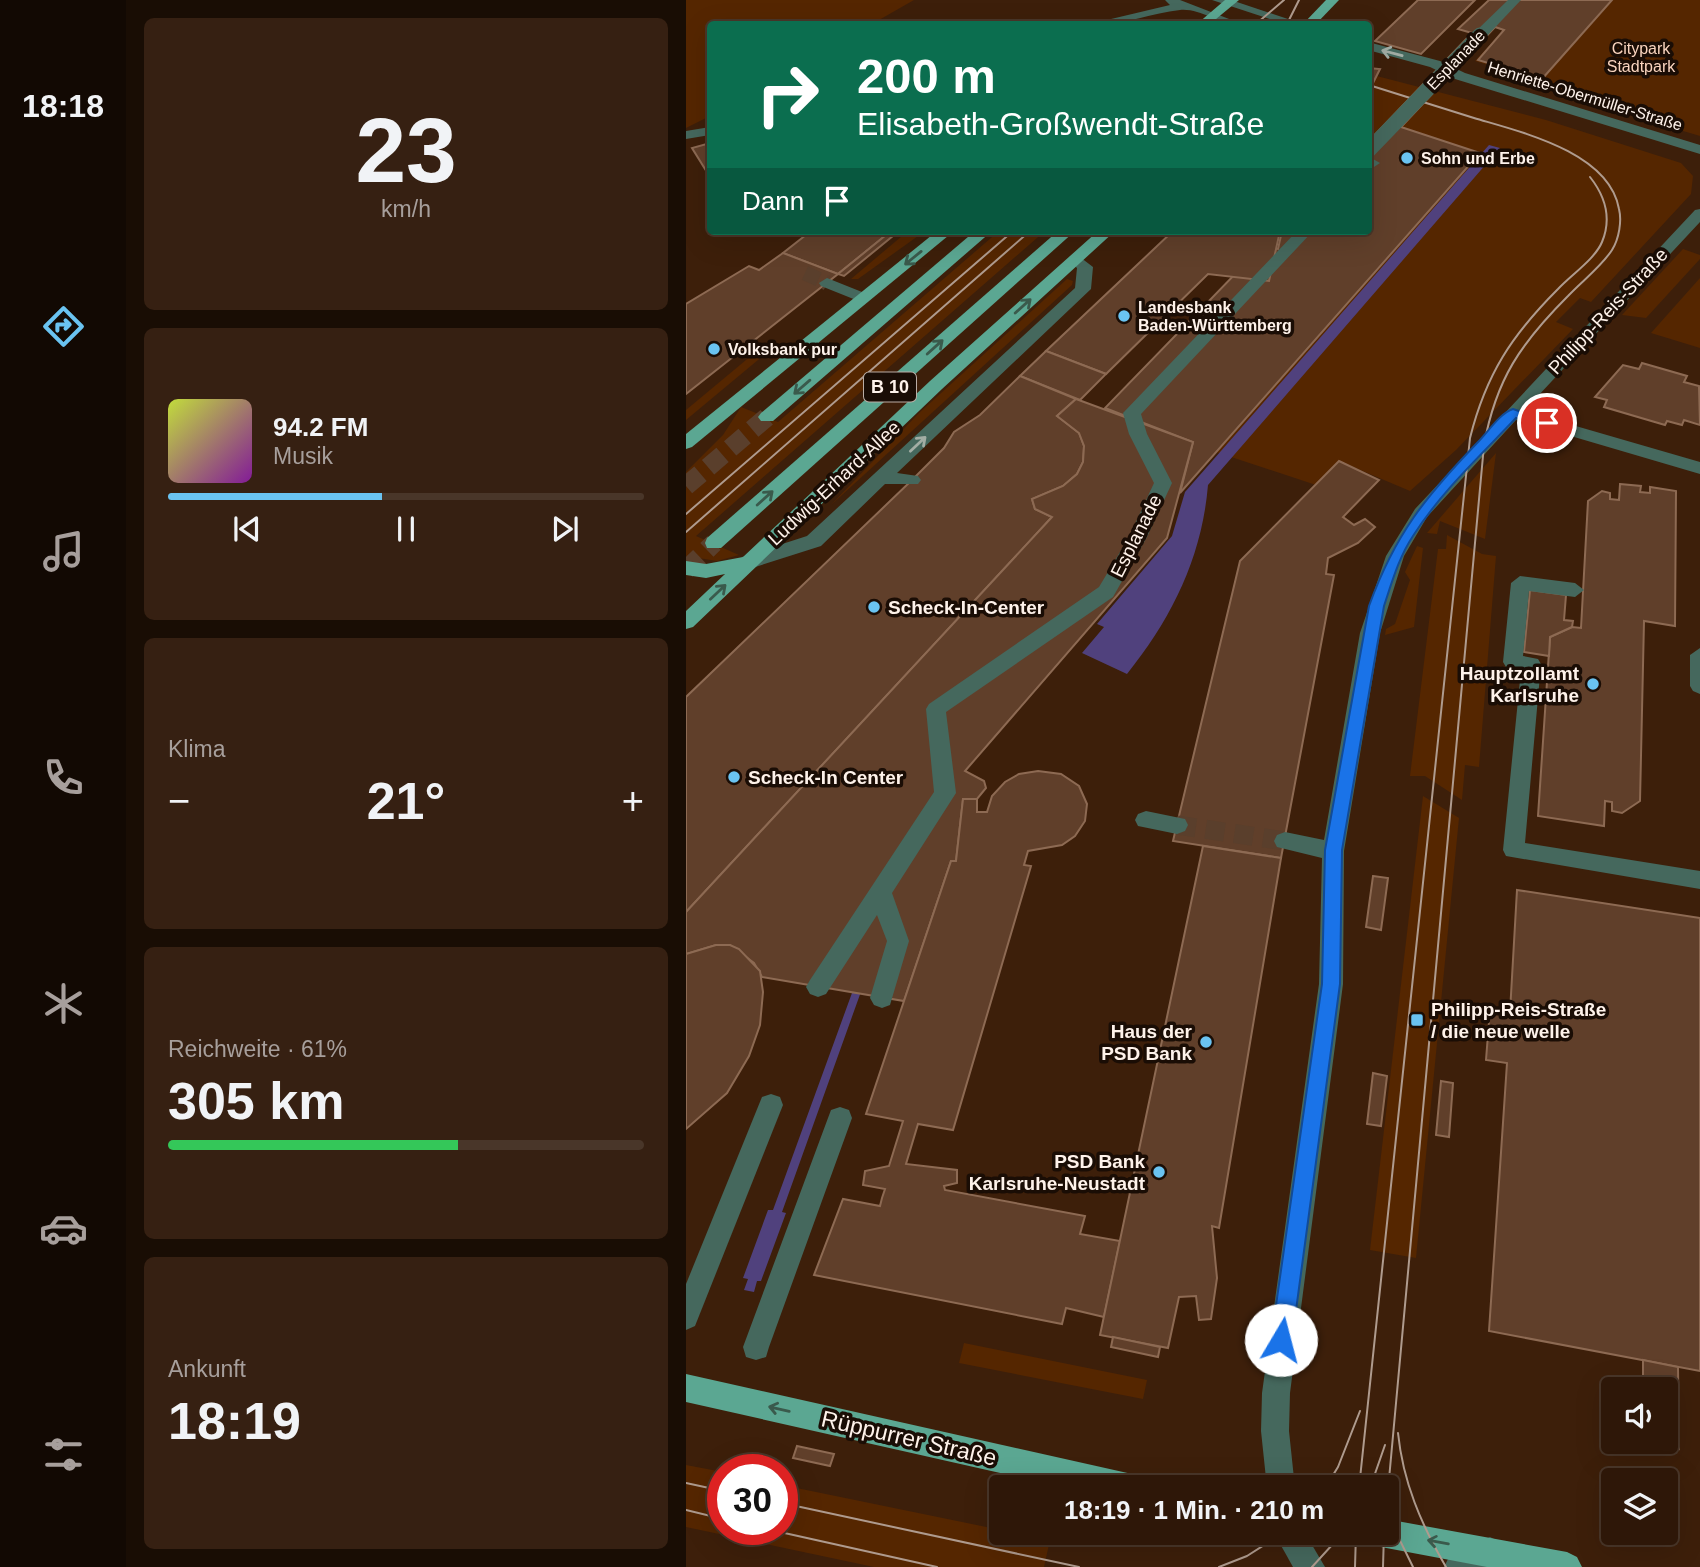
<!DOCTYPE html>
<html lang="de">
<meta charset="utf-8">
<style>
:root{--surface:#2e1708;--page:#362012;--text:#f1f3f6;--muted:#a79f9c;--line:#493629;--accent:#6ac3f1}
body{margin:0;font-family:Arial,sans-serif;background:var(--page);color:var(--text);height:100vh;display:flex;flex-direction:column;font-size:26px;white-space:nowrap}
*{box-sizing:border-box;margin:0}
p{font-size:23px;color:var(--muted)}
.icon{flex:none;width:38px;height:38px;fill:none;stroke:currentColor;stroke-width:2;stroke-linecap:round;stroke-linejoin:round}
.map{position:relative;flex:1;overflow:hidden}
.sheet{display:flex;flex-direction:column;gap:18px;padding:18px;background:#190d04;width:560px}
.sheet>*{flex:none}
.banner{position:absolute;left:21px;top:21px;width:665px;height:214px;border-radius:7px;box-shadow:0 7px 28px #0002,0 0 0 2px var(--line);background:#0b6e4f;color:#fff;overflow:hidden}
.fabs{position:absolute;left:915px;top:1377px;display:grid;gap:14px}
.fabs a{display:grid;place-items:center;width:77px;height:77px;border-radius:7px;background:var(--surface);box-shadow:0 7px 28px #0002,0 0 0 2px var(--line);font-size:35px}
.speed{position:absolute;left:21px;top:1454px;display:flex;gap:14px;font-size:35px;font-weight:700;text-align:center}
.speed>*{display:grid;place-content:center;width:91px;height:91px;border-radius:50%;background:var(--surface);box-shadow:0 7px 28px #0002,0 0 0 2px var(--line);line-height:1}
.speed .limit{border:10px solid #d22;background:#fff;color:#111}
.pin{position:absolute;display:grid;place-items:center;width:60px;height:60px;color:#fff;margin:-30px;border:4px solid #fff;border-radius:50%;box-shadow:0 2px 7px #0007}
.me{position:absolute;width:77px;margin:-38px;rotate:8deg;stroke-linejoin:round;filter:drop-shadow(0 0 5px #0008)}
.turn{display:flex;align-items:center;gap:24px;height:147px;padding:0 35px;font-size:32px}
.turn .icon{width:91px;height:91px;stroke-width:2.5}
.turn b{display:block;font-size:49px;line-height:60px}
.then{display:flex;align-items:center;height:66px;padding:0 35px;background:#0003;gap:14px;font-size:26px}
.big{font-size:52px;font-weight:700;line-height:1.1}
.sheet .tile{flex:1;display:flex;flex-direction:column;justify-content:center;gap:10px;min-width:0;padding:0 24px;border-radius:10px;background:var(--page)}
.sheet .dial{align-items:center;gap:0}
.dial b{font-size:91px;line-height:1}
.song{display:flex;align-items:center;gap:21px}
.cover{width:84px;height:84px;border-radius:10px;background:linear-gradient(135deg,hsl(70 70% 55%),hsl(290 70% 35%))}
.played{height:7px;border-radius:4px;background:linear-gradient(90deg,var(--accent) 45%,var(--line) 45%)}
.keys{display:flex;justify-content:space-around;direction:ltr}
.heat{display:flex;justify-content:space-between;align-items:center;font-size:38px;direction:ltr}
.charge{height:10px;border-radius:5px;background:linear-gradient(90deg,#34c759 61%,var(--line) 0)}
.trip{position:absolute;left:303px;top:1475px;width:410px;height:70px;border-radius:7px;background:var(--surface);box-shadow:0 7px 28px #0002,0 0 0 2px var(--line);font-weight:700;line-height:70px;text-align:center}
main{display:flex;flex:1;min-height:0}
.dock{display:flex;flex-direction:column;width:126px;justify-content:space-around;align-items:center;background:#120903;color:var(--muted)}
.dock .icon{width:49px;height:49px}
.dock .current{color:var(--accent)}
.dock b{font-size:32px;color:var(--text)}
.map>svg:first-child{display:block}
</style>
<main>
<nav class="dock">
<b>18:18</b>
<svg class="icon current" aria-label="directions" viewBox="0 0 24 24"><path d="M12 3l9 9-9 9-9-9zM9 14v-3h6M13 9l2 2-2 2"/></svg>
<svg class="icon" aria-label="music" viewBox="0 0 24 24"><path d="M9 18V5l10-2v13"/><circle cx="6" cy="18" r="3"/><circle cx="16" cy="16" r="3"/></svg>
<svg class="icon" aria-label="phone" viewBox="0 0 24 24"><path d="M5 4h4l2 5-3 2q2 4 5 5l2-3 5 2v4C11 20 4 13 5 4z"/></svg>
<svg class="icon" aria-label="climate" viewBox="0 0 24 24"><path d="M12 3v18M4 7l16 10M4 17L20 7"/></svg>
<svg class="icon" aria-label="car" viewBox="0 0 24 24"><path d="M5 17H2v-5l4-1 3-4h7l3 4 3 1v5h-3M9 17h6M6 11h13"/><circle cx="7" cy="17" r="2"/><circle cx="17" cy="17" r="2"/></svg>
<svg class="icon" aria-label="filters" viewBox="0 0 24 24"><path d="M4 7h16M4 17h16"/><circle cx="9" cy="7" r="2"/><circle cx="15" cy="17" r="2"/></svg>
</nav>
<section class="sheet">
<div class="tile dial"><b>23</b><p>km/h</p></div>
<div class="tile">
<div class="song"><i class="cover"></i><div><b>94.2 FM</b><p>Musik</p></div></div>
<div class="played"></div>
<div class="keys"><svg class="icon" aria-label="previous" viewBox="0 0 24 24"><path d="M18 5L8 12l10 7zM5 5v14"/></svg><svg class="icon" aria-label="pause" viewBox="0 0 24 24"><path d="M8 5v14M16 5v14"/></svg><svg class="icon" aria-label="next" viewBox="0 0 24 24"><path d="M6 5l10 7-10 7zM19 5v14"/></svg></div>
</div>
<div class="tile"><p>Klima</p>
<div class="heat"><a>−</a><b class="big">21°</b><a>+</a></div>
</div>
<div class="tile"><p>Reichweite · 61%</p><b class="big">305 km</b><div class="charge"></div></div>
<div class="tile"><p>Ankunft</p><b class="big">18:19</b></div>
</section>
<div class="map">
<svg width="1014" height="1567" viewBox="0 0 1014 1567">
<rect width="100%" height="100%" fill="#3d1f0a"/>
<!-- green -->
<g fill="#552600">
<polygon points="0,0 228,0 186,24 24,24 24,116 0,128"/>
<polygon points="866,0 1014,0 1014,136 957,119 854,81 789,61 813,35 829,40"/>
<polygon points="683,74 860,120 995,163 1007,176 1005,194 905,302 894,298 870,322 887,329 770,450 724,491 653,461 630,485 530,452 494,490 507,442 475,429 682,231"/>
<polygon points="222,231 239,231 172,279 165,279"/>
<polygon points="313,231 359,231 10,536 53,555 31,561 0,556 0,472 37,435 55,407 92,422"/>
<polygon points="997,249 1014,255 1014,259 960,318 936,315"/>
<polygon points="1014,278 1014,348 965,333"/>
<polygon points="381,279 387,281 386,285 145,505 233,413"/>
<polygon points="84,340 90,345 0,420 0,410"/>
<polygon points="810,453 799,539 754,521 751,534 741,533"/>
<polygon points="761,535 796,554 810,556 793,767 779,765 776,800 739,776 724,776 752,549 760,549"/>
<polygon points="731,546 737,548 728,627 699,635 700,629 709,624 724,580 719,572"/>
<polygon points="737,796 773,818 730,1258 684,1250"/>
<polygon points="278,1343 461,1380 457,1399 273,1363"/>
<polygon points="0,1465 37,1472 37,1530 96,1530 96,1485 315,1530 315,1533 364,1540 358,1567 188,1567 0,1527"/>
</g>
<!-- water -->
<g fill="#50417d">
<path d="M 803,145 L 814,148 L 522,485 C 516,557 486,618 441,674 L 396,653 L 418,627 L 411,624 L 486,536 L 499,492 Z"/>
<polygon points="178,960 186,961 96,1212 100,1213 75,1281 71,1281 68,1292 58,1290 62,1279 57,1278 82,1210 87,1210"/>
</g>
<!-- building -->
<g fill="#603f2a" stroke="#8d6a53" stroke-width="2">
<polygon points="732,0 789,0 735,54 689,41"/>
<polygon points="803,0 926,0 856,79 792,60 818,30 809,27 715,127 794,153 494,493 507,442 419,408 555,268 561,245 592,249 596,231 682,231 682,142 786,33 772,29"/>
<polygon points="682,68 694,69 682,93"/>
<polygon points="24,143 24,177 6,148"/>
<polygon points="125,231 205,231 152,274 97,253"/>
<polygon points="205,231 213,231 158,276 152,274"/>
<polygon points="487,231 594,231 583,281 522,274 420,374 360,351"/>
<polygon points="97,253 152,274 0,394 0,304 63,266 73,270"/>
<polygon points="360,351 420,374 394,400 334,376"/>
<polygon points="956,363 1001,376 998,382 1013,386 1014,425 998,420 996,425 981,421 979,425 918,407 921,400 909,397 937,365 953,369"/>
<polygon points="334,376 390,399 371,416 393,433 398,446 397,462 391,474 377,486 346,499 349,509 366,517 0,912 0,697 226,480 258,448 268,432 294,415"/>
<polygon points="390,399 507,442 481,538 279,771 298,781 300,788 291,799 277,799 270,861 265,861 218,1001 76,977 68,963 44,945 30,945 0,954 0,912 366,517 349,509 346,499 377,486 391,474 397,462 398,446 393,433 371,416"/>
<polygon points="653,461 693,480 657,517 668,525 679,519 689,527 672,543 642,558 640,574 648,575 595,858 487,841 554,561"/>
<polygon points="934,484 955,486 954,492 964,493 964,487 990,491 989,626 958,621 954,801 936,813 926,811 926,802 919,801 918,826 852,816 864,637 886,627 895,628 902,501 916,491 924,493 924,499 933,500"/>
<polygon points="844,590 880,595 878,620 887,621 886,627 864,637 863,656 838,652"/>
<polygon points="352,771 375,774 393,786 401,804 399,821 389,836 376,845 342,851 338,865 345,866 267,1130 232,1124 220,1164 271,1170 271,1183 258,1186 259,1190 399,1216 394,1234 434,1241 418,1317 380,1308 376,1324 128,1275 157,1199 194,1206 196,1198 199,1189 177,1185 179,1171 203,1166 217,1121 180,1114 265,861 270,861 277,799 291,799 291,812 301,812 306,796 319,782 333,774"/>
<polygon points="517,846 595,858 533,1228 526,1226 531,1278 525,1319 513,1320 510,1296 493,1297 482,1348 414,1335"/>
<polygon points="687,876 702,878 695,930 680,927"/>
<polygon points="831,890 1014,918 1014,1371 803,1331 821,1063 800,1060 804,1009 824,1012"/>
<polygon points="30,945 44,945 53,949 74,971 77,992 74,1025 63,1056 41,1093 0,1129 0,954"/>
<polygon points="687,1073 701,1076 695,1126 681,1124"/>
<polygon points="755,1081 767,1083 763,1137 750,1135"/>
<polygon points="427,1337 474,1347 472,1357 425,1347"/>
<polygon points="957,1360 992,1367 993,1449 957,1442 980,1442 980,1390 957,1390"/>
<polygon points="111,1446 148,1454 144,1466 107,1458"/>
</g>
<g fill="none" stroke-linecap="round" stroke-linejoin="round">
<!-- minor-tunnel-far1 -->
<polyline stroke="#5a3f2c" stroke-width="15" stroke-dasharray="15 7" stroke-linecap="butt" points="119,273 141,283"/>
<!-- minor-tunnel -->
<polyline stroke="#5a3f2c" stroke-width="19" stroke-dasharray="19 10" stroke-linecap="butt" points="491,825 599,841"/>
<!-- major-tunnel -->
<g stroke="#5a3f2c" stroke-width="19" stroke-dasharray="19 10" stroke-linecap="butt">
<polyline points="0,486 81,417"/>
<polyline points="0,570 28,543"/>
</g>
<!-- minor -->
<g fill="#45685d" fill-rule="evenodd">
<path d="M 479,0 L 494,0 L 556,24 C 534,26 515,8 494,10 C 463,13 435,27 404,24 L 484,5 Z"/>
<polygon points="526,0 545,0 617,24 599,24"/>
<polygon points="822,0 835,0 799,38 789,38 789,32"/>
<polygon points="682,42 754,61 779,73 1014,145 1014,154 769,79 744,67 682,50"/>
<polygon points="24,127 24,135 0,139 0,131"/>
<polygon points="687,159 694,163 682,171 682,160"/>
<polygon points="1014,209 1014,222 838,411 1014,462 1014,474 830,420 741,517 718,556 694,633 658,851 657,984 604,1393 603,1431 609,1488 581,1488 575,1431 576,1393 633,984 636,858 591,847 588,841 591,835 599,832 638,840 674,633 700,556 729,509 1009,210"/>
<polygon points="611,231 627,231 455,414 461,434 486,483 461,537 427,597 260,712 270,793 206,893 223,941 204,1005 196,1008 188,1005 184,998 201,941 191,915 140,994 132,997 124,994 120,987 124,980 248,792 240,709 243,704 413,587 443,537 468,483 443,434 437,413"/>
<polygon points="390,254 407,267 405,289 211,473 232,476 235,480 232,484 199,484 135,546 63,569 56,567 54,562 56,557 121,536 389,288 391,268 382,259"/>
<polygon points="141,278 181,294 183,297 175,302 135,286 133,283"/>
<polygon points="834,576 889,583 898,590 889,597 843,591 837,656 852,659 855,664 839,843 1014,871 1014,889 820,856 817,850 835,670 820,667 817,662 825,583"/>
<polygon points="1014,648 1014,694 1007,691 1004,686 1004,655"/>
<polygon points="460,811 499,819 502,825 499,831 491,834 452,826 449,820 452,814"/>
<polygon points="85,1094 94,1097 97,1105 9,1326 0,1330 0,1284 76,1097"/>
<polygon points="154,1107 163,1110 166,1118 83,1347 80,1357 70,1360 60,1357 57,1347 142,1118 145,1110"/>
<polygon points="588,1533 619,1533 639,1567 607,1567"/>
<polygon points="804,1537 814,1542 819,1552 814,1562 805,1567 758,1567 763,1557"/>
</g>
<!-- major -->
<g fill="#5ba792" fill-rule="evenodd">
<polygon points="539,0 553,0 524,24 511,24"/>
<polygon points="640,0 653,0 630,24 617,24"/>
<polygon points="251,231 268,231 6,447 0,449 0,434"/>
<polygon points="289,231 306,231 87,421 75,421 72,417 75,413"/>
<polygon points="372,231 389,231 35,548 21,548 19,543 21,538"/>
<polygon points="412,231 429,231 256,389 7,627 0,629 0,611 39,574 20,578 0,575 0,561 20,564 57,557 244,381"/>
<polygon points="0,1374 446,1474 456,1478 460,1488 381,1488 0,1402"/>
<polygon points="700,1519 881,1552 891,1557 896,1567 801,1567 695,1547 685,1543 681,1533 700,1533"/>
</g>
<!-- tram -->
<g stroke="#af9b8e" stroke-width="2">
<polyline points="570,24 598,0"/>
<polyline points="601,24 613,0"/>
<path d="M 686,86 C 720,97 754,107 788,118 C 835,132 923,152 933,209 C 936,221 933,239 926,250 C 915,267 896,281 882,296 C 835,343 810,379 798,445 L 700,1512"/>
<polyline points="0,514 327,231"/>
<polyline points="0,532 344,231"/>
<path d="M 712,1433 C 717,1482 735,1524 760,1567"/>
<polyline points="0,1483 37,1491"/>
<polyline points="639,1488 652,1467 674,1411"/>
<path d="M 673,1488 L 784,438 C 800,374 826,335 872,289 C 885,275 909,259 916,242 C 926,218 919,196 904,177"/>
<polyline points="684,1488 699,1445"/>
<polyline points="96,1503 393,1567"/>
<polyline points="0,1510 37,1519"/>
<polyline points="700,1512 727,1567"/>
<polyline points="85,1530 251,1567"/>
<polyline points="533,1567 561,1556 597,1533"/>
<polyline points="626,1567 657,1533"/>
<polyline points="669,1567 670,1533"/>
<polyline points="697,1567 698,1533"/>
</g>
<!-- minor-bridge -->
<polyline stroke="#45685d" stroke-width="15" points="682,151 794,35"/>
</g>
<!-- one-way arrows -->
<defs><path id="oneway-shaft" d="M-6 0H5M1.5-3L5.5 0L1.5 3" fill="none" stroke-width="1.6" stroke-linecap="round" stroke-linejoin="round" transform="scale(1.75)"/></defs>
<g stroke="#a2ada4">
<use href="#oneway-shaft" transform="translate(706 53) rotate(-165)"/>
<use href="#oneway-shaft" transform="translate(232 444) rotate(-43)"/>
</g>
<g stroke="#3a5a4c">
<use href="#oneway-shaft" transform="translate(227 258) rotate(141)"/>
<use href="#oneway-shaft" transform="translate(337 306) rotate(-42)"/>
<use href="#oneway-shaft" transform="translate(249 347) rotate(-42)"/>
<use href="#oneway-shaft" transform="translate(116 387) rotate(139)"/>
<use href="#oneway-shaft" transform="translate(79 498) rotate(-42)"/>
<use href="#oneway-shaft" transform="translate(32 592) rotate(-43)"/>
<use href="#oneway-shaft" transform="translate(93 1409) rotate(-167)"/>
<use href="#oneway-shaft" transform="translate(752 1542) rotate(-170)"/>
</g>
<!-- route -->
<path fill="#1a73e8" stroke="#114b97" stroke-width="2" d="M 827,409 L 868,423 L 861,428 L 830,418 C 794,456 755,492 727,536 C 713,557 706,582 698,606 L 656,850 L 654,984 L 606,1340 L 603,1347 L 595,1350 L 588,1347 L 585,1340 L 636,984 L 639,850 L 683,606 C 709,534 740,496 792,442 C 802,432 814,413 827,409 Z"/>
<!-- markers -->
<g fill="#6ac3f1" stroke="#1a0d05" stroke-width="2.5">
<circle cx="721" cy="158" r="7"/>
<circle cx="438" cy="316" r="7"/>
<circle cx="28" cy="349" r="7"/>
<circle cx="188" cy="607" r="7"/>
<circle cx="907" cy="684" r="7"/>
<circle cx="48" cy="777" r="7"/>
<rect x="724" y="1013" width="14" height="14" rx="3.5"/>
<circle cx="520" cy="1042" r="7"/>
<circle cx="473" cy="1172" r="7"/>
</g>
<g text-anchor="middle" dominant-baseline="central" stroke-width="7" stroke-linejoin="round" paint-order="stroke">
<!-- far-park labels -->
<g font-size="16" fill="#fad5bf" stroke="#1a0d05">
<text x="955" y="48">Citypark<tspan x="955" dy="18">Stadtpark</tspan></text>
</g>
<!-- far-street labels -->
<g font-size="16" fill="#fef2ea" stroke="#1a0d05">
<text transform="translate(770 60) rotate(-46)">Esplanade</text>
<text transform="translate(899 96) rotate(17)">Henriette-Obermüller-Straße</text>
</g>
<!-- far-poi labels -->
<g font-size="16" font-weight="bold" fill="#fef2ea" stroke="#1a0d05" text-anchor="start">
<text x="735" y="158">Sohn und Erbe</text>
<text x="452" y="307">Landesbank<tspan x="452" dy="18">Baden-Württemberg</tspan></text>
<text x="42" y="349">Volksbank pur</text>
</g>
<!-- shield labels -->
<rect fill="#1a0d05" stroke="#baada5" stroke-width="2" x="178" y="372.5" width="52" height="29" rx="5"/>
<g font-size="18" font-weight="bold" fill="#fef2ea">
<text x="204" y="387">B 10</text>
</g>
<!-- street labels -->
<g font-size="19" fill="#fef2ea" stroke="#1a0d05">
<text transform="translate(922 311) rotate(-47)">Philipp-Reis-Straße</text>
<text transform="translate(148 483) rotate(-43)">Ludwig-Erhard-Allee</text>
<text transform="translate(450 536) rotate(-63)">Esplanade</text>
</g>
<!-- poi labels -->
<g font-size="19" font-weight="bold" fill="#fef2ea" stroke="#1a0d05" text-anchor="start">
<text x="202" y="607">Scheck-In-Center</text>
<text x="893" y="673" text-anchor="end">Hauptzollamt<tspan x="893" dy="22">Karlsruhe</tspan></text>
<text x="62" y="777">Scheck-In Center</text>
<text x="745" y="1009">Philipp-Reis-Straße<tspan x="745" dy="22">/ die neue welle</tspan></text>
<text x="506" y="1031" text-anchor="end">Haus der<tspan x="506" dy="22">PSD Bank</tspan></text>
<text x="459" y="1161" text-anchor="end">PSD Bank<tspan x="459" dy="22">Karlsruhe-Neustadt</tspan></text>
</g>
<!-- near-street labels -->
<g font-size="23" fill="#fef2ea" stroke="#1a0d05">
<text transform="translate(223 1438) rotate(13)">Rüppurrer Straße</text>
</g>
</g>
</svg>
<div class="fabs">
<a><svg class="icon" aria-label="sound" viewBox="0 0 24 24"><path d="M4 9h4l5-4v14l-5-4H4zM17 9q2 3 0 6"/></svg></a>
<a><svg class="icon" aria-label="layers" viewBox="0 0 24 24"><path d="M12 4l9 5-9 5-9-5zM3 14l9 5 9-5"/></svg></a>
</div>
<div class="speed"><div class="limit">30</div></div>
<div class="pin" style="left:861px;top:423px;background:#d93025"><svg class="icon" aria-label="arrive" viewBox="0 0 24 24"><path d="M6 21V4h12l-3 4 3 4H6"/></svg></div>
<svg class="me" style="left:595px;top:1340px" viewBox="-20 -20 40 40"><circle r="19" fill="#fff"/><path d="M0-13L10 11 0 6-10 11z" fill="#1a73e8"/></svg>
<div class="trip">18:19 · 1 Min. · 210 m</div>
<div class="banner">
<div class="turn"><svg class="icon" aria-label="right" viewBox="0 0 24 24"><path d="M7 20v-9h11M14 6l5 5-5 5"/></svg><div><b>200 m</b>Elisabeth-Großwendt-Straße</div></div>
<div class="then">Dann<svg class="icon" aria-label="arrive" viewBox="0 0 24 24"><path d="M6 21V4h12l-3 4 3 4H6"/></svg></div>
</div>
</div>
</main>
